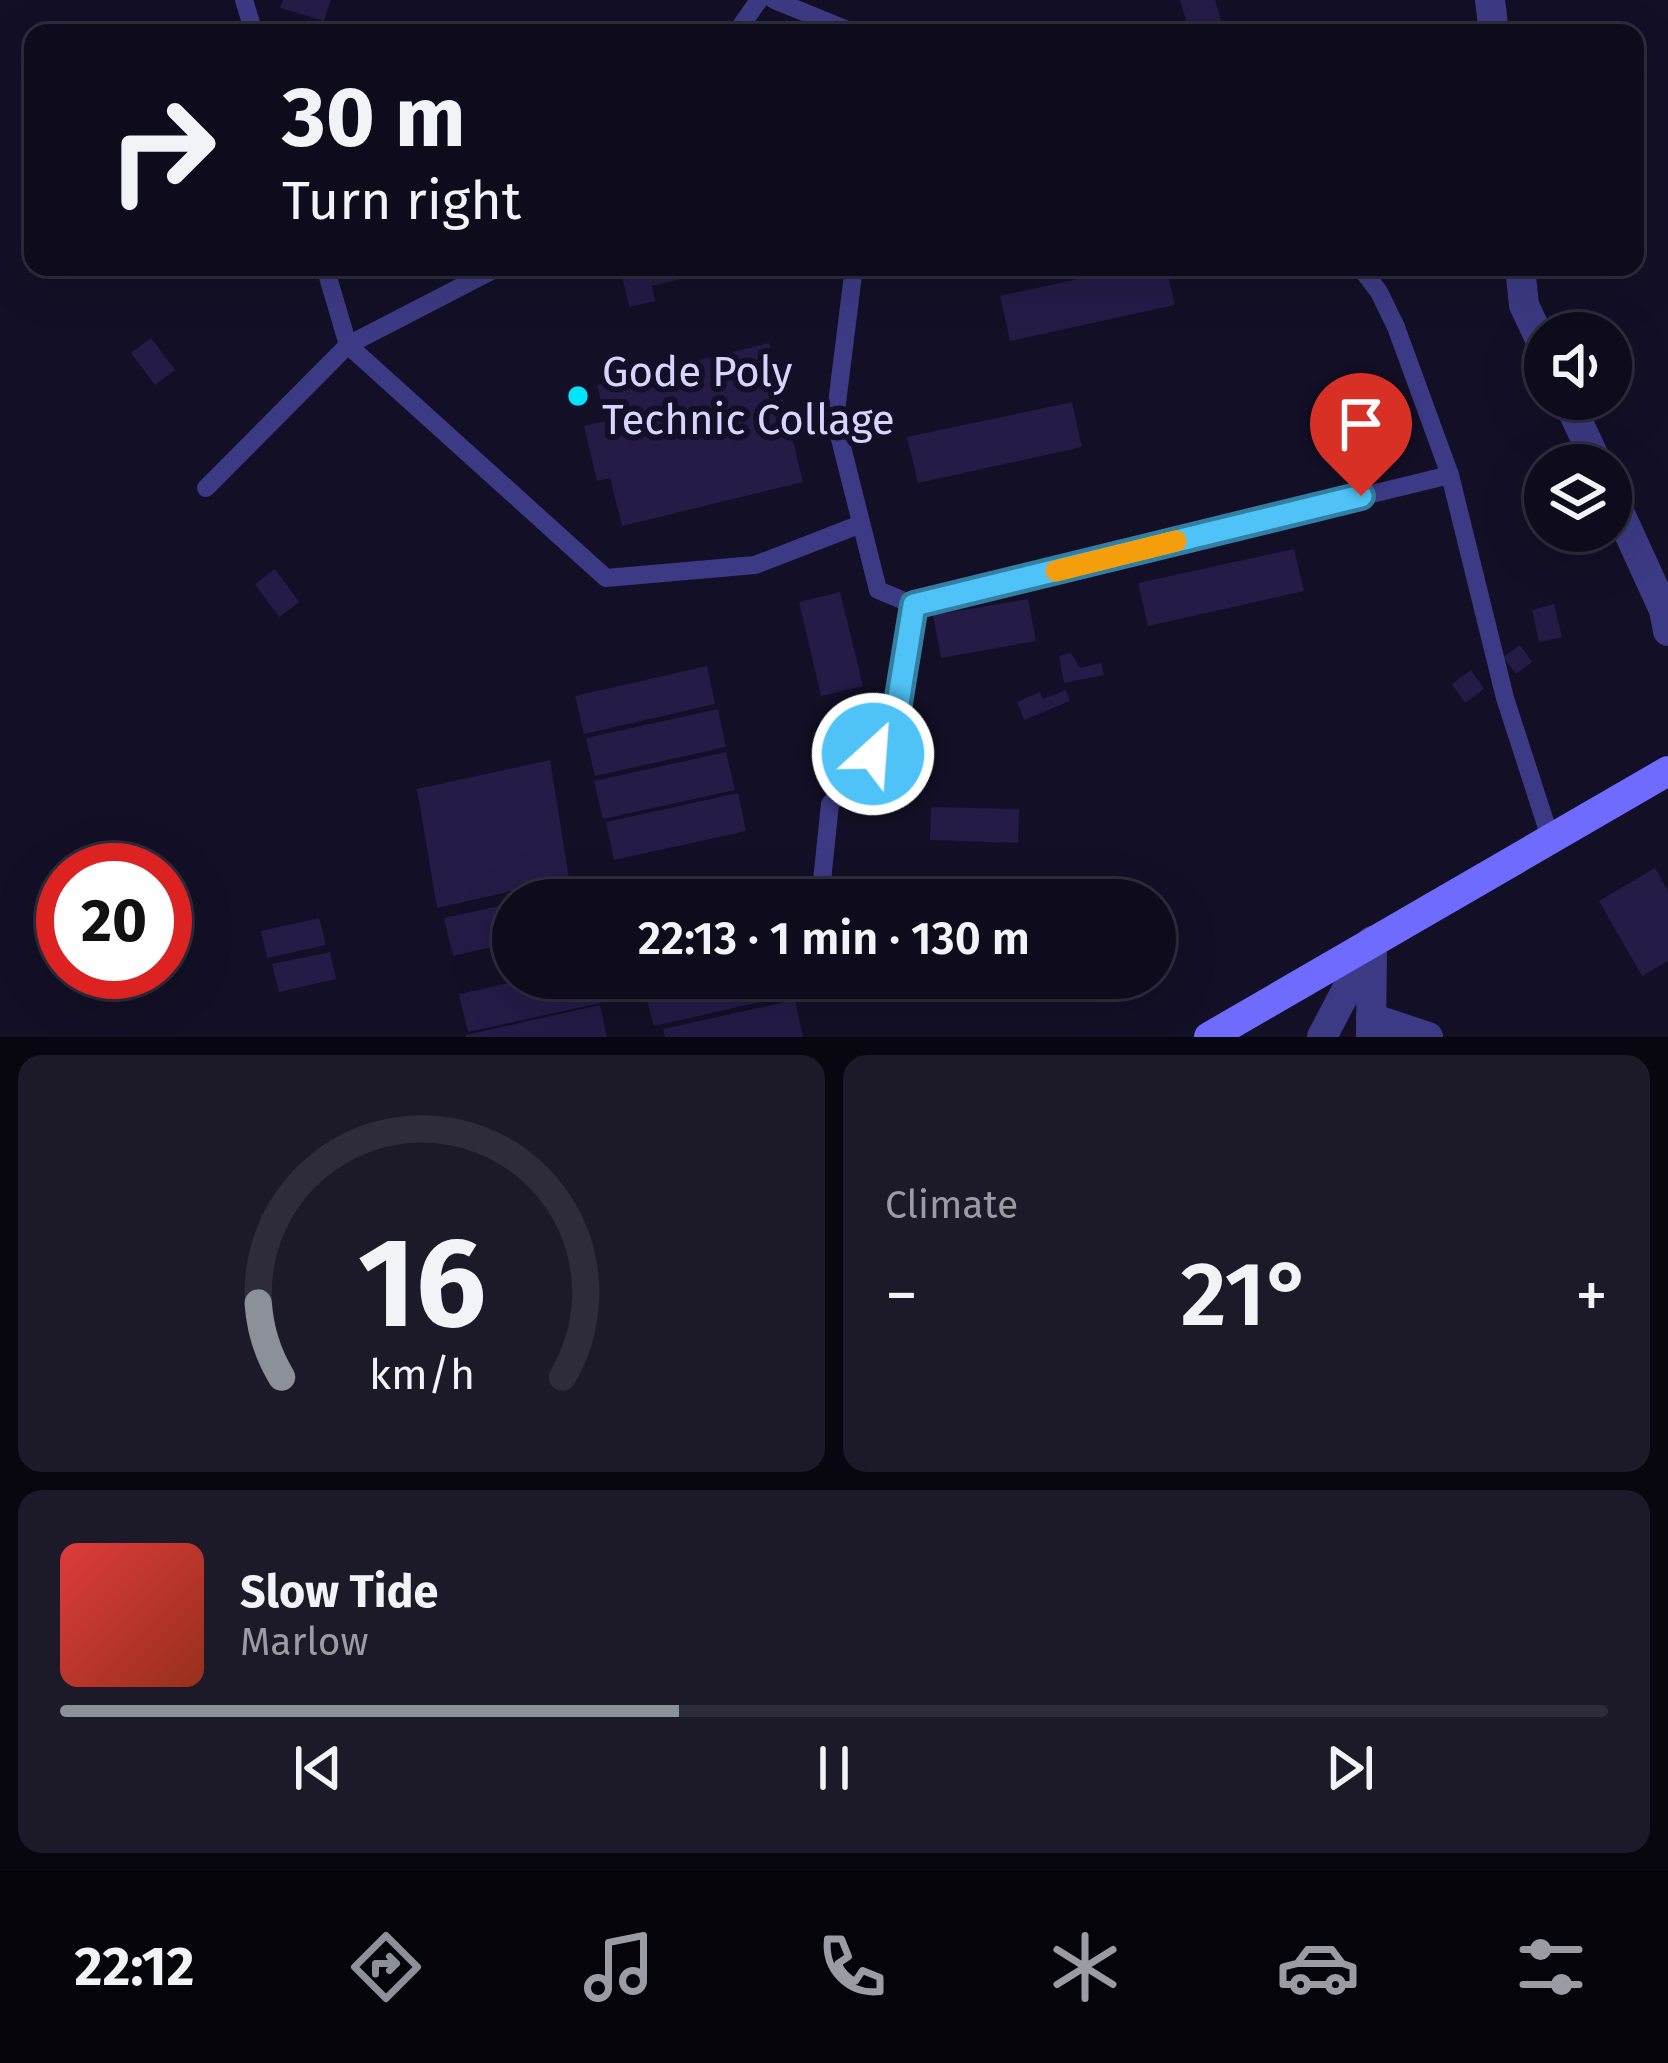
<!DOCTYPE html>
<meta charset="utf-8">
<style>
:root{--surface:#0e0b1c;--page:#1c1929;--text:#f1f3f6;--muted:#9b9ba3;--line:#2e2b3b;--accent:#8c9099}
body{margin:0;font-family:"Fira Sans",sans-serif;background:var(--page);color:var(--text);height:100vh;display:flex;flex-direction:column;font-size:45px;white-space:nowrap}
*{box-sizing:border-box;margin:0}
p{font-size:39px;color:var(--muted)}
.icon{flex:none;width:66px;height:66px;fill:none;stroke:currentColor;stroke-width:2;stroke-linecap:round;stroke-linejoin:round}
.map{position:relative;height:1037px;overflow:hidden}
.panel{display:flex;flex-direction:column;gap:18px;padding:18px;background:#08060f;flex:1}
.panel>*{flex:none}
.top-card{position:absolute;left:24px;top:24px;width:1620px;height:252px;border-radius:24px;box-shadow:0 12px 48px #0002,0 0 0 3px var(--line);background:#0e0b1c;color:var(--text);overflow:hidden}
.controls{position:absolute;left:1524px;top:312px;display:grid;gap:24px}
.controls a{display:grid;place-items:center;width:108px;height:108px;border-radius:50%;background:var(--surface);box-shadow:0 12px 48px #0002,0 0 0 3px var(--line);font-size:60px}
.speed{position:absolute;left:36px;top:843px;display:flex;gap:24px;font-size:60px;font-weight:700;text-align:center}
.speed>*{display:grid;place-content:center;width:156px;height:156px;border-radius:50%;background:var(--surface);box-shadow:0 12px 48px #0002,0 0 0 3px var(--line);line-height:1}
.speed .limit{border:18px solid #d22;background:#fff;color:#111}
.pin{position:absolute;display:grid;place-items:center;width:102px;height:102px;color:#fff;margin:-123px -51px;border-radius:50% 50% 50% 0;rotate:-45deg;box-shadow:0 0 12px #0007}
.pin .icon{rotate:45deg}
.me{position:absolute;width:132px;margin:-66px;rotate:26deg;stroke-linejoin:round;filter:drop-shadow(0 0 9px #0008)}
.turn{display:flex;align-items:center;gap:42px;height:252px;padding:0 60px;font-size:54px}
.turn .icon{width:156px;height:156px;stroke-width:2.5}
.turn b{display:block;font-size:84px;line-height:102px}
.big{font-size:90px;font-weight:600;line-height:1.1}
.panel .tile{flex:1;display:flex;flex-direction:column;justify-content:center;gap:18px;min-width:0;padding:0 42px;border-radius:24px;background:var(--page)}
.panel .dial{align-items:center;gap:0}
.dial svg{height:312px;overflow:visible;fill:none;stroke:var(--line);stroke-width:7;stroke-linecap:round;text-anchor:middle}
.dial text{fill:var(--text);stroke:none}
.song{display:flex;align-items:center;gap:36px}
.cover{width:144px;height:144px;border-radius:18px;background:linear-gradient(135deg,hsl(0 70% 55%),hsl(10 70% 35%))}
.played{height:12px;border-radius:6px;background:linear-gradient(90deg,var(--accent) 40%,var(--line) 40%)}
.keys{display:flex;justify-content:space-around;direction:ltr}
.heat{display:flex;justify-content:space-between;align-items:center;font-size:66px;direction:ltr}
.panel .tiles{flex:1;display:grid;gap:18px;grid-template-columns:1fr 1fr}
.tile:last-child{grid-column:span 2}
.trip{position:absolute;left:492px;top:879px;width:684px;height:120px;border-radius:60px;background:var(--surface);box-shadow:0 12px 48px #0002,0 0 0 3px var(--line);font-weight:600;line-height:120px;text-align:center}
.dock{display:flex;height:192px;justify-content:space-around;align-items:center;background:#06040b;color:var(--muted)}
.dock .icon{width:84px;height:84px}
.dock .active{color:var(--accent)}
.dock b{font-size:54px;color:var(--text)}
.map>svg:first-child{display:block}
</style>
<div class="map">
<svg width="1668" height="1037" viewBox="0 0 1668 1037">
<rect width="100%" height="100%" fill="#130f26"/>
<!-- building -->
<g fill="#241b47">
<polygon points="283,0 331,0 324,21 280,8"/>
<polygon points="1180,0 1215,0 1225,33 1190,33"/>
<polygon points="620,267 695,267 697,275 652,286 655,301 629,307"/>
<polygon points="1133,267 1166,267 1175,305 1010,341 1000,296"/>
<polygon points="151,338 175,370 155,385 131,353"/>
<polygon points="769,343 803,482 622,526 610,478 597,481 584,426 606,421 597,385"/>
<polygon points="1072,402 1082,447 918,483 907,437"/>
<polygon points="1378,410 1387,450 1347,459 1337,420"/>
<polygon points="1294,549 1304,591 1148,626 1138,583"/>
<polygon points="275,569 299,602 279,617 255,584"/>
<polygon points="840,592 863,686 821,696 799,602"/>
<polygon points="1028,599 1036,641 941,658 933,615"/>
<polygon points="1554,604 1562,637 1539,642 1532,610"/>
<polygon points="1520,645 1532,662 1516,674 1503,657"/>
<polygon points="1071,653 1080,668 1101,663 1104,675 1064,683 1059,656"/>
<polygon points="707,666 715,704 584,734 575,696"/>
<polygon points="1471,670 1484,689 1465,703 1452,684"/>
<polygon points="1066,690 1070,701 1024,720 1017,702 1040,692 1043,699"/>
<polygon points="718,709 726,747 595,776 586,738"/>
<polygon points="726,752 735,790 603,819 594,781"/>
<polygon points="550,760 569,878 437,908 417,789"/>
<polygon points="738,793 746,831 614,860 606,822"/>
<polygon points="931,807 1019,809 1018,843 930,840"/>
<polygon points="1655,868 1668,891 1668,961 1642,976 1599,901"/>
<polygon points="758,879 763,900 671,900 671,898"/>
<polygon points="513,903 513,942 453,956 444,918"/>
<polygon points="319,918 326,945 267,958 261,931"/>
<polygon points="330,952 336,979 279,992 272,964"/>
<polygon points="532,978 594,978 600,1003 468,1032 459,994"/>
<polygon points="641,978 671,978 652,986 689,978 782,978 786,996 654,1026"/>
<polygon points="795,1000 803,1037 665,1037 663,1029"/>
<polygon points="600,1005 607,1037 466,1037 466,1035"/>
</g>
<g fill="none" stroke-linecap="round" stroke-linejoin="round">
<!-- lane -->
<g stroke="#3d3a85" stroke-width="18">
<polyline points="244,0 254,33"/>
<polyline points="774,0 855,33"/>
<polyline points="736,33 759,0"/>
<polyline points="325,267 348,345 606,578 755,565 861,524"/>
<polyline points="854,267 835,419 878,590 914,605 1450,475"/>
<polyline points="1360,267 1379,292 1396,327 1450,475 1505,698 1550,837"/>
<polyline points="206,488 348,345 499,267"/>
<polyline points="820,900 830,804 894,728 914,605"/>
</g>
<!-- street -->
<g stroke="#3d3a85" stroke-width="30">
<polyline points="1490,0 1494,33"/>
<polyline points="1520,267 1524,305 1545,350"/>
<polyline points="1567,399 1598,465"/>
<polyline points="1611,494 1664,610 1668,631"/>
<polyline points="1371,1018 1428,1037"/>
<polyline points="1322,1037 1372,941"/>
<polyline points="1371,1037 1372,947"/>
</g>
<!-- secondary -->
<polyline stroke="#6f6bff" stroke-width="30" points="1209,1037 1668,771"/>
</g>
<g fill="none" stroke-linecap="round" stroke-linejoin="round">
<!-- route casing -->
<g stroke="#337fa1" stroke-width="30">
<polyline id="route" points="873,754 894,728 914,605 1361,496"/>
</g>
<!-- route -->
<use href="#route" stroke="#4fc3f7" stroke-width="21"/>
<!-- slow -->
<polyline stroke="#f59e0b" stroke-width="21" points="1056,571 1176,541"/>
</g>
<!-- markers -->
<circle fill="#00e5ff" stroke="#130f26" stroke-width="4.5" cx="578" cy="396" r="12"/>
<g text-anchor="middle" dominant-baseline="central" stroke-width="12" stroke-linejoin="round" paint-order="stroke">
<!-- poi labels -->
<g font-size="42" fill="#d9d4ff" stroke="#130f26" text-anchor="start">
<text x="602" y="372">Gode Poly<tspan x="602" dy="48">Technic Collage</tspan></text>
</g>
</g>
</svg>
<div class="controls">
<a><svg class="icon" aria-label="sound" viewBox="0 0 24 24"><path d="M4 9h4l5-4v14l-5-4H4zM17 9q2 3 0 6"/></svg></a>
<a><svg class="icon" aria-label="layers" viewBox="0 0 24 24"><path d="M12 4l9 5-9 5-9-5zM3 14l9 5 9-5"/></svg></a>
</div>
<div class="speed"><div class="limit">20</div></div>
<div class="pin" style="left:1361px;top:496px;background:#d93025"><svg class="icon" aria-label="arrive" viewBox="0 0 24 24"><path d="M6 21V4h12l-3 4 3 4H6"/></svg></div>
<svg class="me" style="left:873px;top:754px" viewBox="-20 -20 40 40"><circle r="17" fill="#4fc3f7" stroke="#fff" stroke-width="3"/><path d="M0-11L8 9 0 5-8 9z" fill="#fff"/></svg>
<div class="trip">22:13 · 1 min · 130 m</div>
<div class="top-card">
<div class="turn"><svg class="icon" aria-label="right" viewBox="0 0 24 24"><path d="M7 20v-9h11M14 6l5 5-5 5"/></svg><div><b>30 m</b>Turn right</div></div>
</div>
</div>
<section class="panel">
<div class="tiles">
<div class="tile dial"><svg viewBox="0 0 100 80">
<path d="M14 69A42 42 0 1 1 86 69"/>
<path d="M14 69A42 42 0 0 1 8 50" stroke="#8c9099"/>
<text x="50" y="56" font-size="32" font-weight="700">16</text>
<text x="50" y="72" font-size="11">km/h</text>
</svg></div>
<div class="tile"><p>Climate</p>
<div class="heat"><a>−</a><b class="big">21°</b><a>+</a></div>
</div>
<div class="tile">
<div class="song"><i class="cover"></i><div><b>Slow Tide</b><p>Marlow</p></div></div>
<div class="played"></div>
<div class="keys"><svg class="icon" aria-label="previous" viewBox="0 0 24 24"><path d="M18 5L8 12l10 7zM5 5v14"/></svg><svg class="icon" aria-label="pause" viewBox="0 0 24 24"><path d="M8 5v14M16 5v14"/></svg><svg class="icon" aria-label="next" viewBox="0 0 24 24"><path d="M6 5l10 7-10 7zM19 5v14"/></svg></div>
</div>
</div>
</section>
<nav class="dock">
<b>22:12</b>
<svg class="icon active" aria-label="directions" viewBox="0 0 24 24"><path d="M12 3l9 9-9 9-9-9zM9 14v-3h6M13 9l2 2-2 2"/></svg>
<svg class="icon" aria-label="music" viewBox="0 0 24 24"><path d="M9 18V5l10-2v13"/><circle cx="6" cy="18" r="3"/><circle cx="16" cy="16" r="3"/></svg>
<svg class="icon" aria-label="phone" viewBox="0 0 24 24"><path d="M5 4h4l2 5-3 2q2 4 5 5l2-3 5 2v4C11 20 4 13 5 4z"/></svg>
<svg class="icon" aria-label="climate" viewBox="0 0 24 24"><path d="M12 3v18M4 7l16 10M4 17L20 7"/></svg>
<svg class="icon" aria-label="car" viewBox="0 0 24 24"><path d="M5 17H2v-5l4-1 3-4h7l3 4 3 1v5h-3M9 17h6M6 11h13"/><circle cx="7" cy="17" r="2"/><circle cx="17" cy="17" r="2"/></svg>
<svg class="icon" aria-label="filters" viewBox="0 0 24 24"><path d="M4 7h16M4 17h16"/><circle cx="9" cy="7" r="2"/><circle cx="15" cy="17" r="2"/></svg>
</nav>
